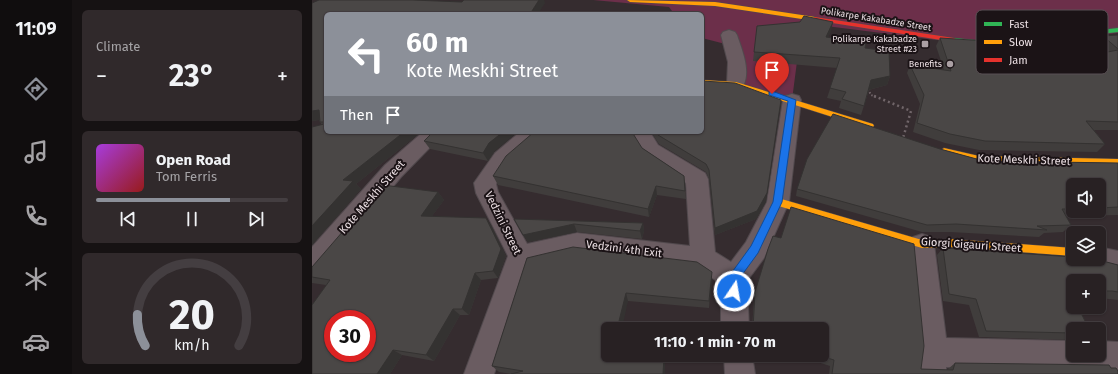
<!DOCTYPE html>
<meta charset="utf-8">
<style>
:root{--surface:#282123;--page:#30292b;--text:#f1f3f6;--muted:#a5a3a6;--line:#443e41;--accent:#8c9099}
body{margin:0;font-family:"Fira Sans",sans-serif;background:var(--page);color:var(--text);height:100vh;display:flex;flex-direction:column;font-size:15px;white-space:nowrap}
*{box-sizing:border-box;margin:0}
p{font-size:13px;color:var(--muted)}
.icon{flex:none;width:22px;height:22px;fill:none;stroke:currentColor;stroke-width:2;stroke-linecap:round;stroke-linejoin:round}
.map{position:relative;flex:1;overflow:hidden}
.side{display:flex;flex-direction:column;gap:10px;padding:10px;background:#161213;width:240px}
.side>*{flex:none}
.top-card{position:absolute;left:12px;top:12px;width:380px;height:122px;border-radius:6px;box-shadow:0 1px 3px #0004,0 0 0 1px var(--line);background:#8c9099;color:#fff;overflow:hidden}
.tools{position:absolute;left:754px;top:178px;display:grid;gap:8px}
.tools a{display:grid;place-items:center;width:40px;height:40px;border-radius:6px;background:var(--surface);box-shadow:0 1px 3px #0004,0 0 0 1px var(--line);font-size:20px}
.speed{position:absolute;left:12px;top:310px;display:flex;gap:8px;font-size:20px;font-weight:700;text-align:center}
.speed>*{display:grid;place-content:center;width:52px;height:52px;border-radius:50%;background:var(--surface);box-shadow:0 1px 3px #0004,0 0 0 1px var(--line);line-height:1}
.speed .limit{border:6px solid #d22;background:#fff;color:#111}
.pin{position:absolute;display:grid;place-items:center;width:34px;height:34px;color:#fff;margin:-41px -17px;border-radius:50% 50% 50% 0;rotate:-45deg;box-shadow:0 0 4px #0007}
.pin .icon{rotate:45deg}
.me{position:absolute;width:44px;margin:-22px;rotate:12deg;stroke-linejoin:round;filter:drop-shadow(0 0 3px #0008)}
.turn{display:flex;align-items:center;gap:14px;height:84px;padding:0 16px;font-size:18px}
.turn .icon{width:52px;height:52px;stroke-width:2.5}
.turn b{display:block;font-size:28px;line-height:34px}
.then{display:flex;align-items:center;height:38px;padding:0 16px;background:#0003;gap:8px;font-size:15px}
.big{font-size:30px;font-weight:700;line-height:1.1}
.side .widget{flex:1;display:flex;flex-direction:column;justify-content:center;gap:6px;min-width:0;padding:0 14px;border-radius:6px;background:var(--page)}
.side .dial{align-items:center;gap:0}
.dial svg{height:104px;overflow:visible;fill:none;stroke:var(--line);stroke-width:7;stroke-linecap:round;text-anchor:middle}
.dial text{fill:var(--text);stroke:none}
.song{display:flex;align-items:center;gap:12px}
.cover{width:48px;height:48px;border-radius:6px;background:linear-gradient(135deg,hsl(280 70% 55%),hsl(0 70% 35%))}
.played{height:4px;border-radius:2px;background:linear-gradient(90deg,var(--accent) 70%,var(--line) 70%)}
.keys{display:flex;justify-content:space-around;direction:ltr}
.heat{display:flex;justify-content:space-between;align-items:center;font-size:22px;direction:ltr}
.trip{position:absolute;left:289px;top:322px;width:228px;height:40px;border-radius:6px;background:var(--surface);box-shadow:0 1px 3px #0004,0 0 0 1px var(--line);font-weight:700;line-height:40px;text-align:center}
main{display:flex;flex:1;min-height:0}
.tabs{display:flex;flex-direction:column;width:72px;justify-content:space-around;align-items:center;background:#100d0e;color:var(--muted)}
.tabs .icon{width:28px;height:28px}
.tabs .on{color:var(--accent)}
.tabs b{font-size:18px;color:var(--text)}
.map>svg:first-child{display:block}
</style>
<main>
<nav class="tabs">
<b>11:09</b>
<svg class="icon on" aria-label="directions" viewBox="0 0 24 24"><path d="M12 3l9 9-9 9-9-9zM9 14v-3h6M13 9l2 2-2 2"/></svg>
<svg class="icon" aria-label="music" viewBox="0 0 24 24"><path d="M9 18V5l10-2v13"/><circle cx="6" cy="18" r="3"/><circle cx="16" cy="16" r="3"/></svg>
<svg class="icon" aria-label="phone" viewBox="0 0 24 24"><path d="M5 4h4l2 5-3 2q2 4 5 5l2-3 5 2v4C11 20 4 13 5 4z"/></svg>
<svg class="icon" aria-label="climate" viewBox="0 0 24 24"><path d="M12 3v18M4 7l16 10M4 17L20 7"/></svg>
<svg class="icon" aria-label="car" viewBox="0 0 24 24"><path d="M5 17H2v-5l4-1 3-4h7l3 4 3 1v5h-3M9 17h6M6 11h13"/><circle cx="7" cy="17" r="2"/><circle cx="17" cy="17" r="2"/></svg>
</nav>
<section class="side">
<div class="widget"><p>Climate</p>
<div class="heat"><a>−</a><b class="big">23°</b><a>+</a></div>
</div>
<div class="widget">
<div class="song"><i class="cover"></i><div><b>Open Road</b><p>Tom Ferris</p></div></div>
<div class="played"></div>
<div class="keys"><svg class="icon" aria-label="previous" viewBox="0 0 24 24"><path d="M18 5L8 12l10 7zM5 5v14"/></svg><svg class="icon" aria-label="pause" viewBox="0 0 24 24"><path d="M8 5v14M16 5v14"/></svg><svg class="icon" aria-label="next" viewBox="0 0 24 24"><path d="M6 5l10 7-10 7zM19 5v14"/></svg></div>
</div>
<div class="widget dial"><svg viewBox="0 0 100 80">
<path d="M14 69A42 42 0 1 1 86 69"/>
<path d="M14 69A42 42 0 0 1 8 45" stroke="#8c9099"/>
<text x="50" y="56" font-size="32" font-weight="700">20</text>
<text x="50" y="72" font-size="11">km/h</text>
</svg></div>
</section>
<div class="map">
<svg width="806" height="374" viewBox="0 0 806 374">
<rect width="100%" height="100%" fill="#352c2f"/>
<!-- green -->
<polygon fill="#6c2f4a" points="281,0 806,0 806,33 673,46 490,23 480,100 424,84 421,46 390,38 390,14 358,14 360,11 357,7"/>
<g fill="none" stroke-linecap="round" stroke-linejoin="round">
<!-- street casing -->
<g stroke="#51494d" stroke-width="2">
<g id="street">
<path d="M 417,30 L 423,32 L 425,35 C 430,50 440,73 430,88 L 424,90 L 418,88 L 415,84 L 416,62 L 409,35 L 411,32 Z"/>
<polygon points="480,94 487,96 489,100 477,202 452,258 435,281 437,329 409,329 409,284 386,268 265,253 219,265 182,374 152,374 196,256 164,193 162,183 183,153 208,132 231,132 228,137 197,163 184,184 186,192 215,244 265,233 378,246 374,183 332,155 318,132 338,132 346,145 393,173 396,179 403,252 419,262 434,242 455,202 471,100 473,96"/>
<polygon points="111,132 133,132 89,177 9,273 0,276 0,247 73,165"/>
<polygon points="610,234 619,237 622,244 634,338 761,341 761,355 787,355 787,341 806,342 806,370 634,367 634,374 604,374 607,352 598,244 601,237"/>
<polygon points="787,247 806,251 806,273 778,266 775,259 787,259"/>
<polygon points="412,355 440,355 443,374 413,374"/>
</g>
</g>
<!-- fast casing -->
<g stroke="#51494d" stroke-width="1">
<polygon id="fast" points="806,28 806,32 682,46 642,42 639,40 642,38 682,42"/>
</g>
<!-- slow casing -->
<g stroke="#51494d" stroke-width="1">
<g id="slow">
<polygon points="315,0 403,2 503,17 506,19 503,21 403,6 318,2"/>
<polygon points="390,80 424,82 561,124 562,126 558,129 555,128 423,86 390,84"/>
<polygon points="632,148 667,156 806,159 806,165 667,162 629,153 628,151"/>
<polygon points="466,198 610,240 638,239 761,248 761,256 638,247 610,248 463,205 461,202 463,199"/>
</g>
</g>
<!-- jam casing -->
<g stroke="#51494d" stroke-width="1">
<polygon id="jam" points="503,17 642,38 645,40 642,42 501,20 501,18"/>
</g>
<!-- path-far1 -->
<polyline stroke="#706569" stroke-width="2" stroke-dasharray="1.5 2" stroke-linecap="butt" points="556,89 559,95 564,97"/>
<!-- path -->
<polyline stroke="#706569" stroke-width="2.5" stroke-dasharray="2 3" stroke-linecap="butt" points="562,96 599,111 591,138"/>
<!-- street -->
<use href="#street" fill="#6a5c61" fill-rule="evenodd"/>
<!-- fast -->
<use href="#fast" fill="#30b455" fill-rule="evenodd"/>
<!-- slow -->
<use href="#slow" fill="#ff9f0a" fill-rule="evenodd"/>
<!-- jam -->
<use href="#jam" fill="#e5322d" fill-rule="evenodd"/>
</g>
<!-- wall -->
<g fill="#403d3c" fill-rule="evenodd">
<polygon points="150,2 233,3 14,132 109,132 44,184 49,189 0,245 10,125 8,122 7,120 0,121 0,3"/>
<polygon points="519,31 516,37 553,48 578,76 575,85 557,90 549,115 527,108 529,101 515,98 525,68 441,61 442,52"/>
<polygon points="806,35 806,130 782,130 793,144 785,152 667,150 633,143 601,132 608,104 595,73 598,65 632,70 624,46 628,38 722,66 794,52 785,44 791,36"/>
<polygon points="339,132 390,132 454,202 444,219 403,235 397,179 394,172 347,144"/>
<polygon points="112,141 182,152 176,161 118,149"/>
<polygon points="330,148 372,176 374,199 345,195 337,217 186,185 181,176"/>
<path d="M 628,149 L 672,161 L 806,163 L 806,215 L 754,216 L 759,225 L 751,232 L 732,233 L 727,237 L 638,232 L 610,232 L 484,196 L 485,189 ZM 761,185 L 787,185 L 787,211 L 761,211 Z"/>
<polygon points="126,192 132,200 120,216 179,225 194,256 186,278 169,280 157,315 148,315 122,361 90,355 78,374 0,374 14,285 0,283 0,267"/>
<polygon points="202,219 331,223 332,231 330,239 265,232 216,242"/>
<polygon points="631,248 787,260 806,265 806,300 787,298 787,281 761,281 761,340 667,337 657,305 631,301 625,255"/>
<polygon points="215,258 400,280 397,308 316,301 296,355 304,355 303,358 352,357 353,363 353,374 199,374 200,374 187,372 180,366"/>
<polygon points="443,292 609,369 635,370 636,369 643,363 799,368 806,374 517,374 518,366 484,355 510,355 510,329 440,329 442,299"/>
</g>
<!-- shaded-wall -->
<g fill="#343231">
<polygon points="227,0 232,0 233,3 226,14 218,14"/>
<polygon points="521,22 519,31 512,46 514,37"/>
<polygon points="578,76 575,85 556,90 559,80"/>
<polygon points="469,100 454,202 444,219 403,235 403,228"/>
<polygon points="7,110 14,119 0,121 0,111"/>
<polygon points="92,132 109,132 44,184 49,189 0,245 0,226 31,180"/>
<polygon points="191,132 206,132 182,152 176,161 171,153 177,143"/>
<polygon points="344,186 345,195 337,217 336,209"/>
<polygon points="126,192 132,200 115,223 109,216"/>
<polygon points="174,218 179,225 194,256 186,278 181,271"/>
<polygon points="331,223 332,231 330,239 328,231"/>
<polygon points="262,224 265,232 216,242 211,235"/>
<polygon points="400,272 400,280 397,308 397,301"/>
<polygon points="163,273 169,280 157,315 150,309"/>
<polygon points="314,293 316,301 310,329 305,329"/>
<polygon points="141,309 148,315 122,361 114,355"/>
<polygon points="81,350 90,355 78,374 65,374"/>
<polygon points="299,355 304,355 302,364 299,358"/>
<polygon points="352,357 353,363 353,374 351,374"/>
</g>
<!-- building -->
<g fill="#4a4746" stroke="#343231" fill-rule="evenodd">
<polygon points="7,0 101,0 150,2 152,0 227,0 218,14 14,14 14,132 92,132 31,180 41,181 0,226 0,127 12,124 12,122 8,122 7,110 0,111 0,3"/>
<polygon points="492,16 521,22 514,37 554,43 553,48 577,51 578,76 559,80 552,106 530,99 534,92 518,88 528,58 442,52 445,26 488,22"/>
<polygon points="806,35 806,49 791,36"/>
<polygon points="628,38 706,43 722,66 806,50 806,122 774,121 793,144 673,141 638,134 605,123 612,95 598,65 639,71"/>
<polygon points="390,81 423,83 469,100 455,193 445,211 403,228 397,170 394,164 346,135 344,132 390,132"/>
<polygon points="521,114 628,149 672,161 806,163 806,207 787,208 787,185 761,185 761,209 750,209 759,225 725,226 735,230 644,224 615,225 485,189 495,159"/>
<polygon points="121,132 191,132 177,143 171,153 112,141"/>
<polygon points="222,132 320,132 330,148 372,176 373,191 344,186 336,209 181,176 194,156"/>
<path d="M 71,185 L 126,192 L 109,216 L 174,218 L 189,249 L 181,271 L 163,273 L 150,309 L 141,309 L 114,355 L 81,350 L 65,374 L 0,374 L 0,305 L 18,280 L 0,277 L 0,267 ZM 21,319 L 55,319 L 55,353 L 21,353 Z"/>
<polygon points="479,207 602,244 612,346 609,369 641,370 643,363 797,365 799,368 804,368 806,371 806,374 520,374 522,360 506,355 510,355 510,329 441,329 443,292 456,249 461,236 469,238"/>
<polygon points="202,219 331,223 328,231 262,224 211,235"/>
<polygon points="261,247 385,262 400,272 397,301 314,293 305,329 296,329 296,355 299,355 299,358 352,357 351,374 199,374 211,371 180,366 215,258"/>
<polygon points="631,248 761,257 761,259 787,259 787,260 806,265 806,292 800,291 787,291 787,281 761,281 761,291 757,291 761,298 761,307 766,307 777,329 761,329 761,333 674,331 664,299 637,294"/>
</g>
<!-- route -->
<polygon fill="#1a73e8" stroke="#114b97" points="460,91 484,100 470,202 446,253 427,279 426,294 422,296 418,294 416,278 418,275 439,246 461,202 476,101 457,95 457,92"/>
<!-- markers -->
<g fill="#aba0a4" stroke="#1b1316" stroke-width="1.5">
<rect x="609" y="40" width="8" height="8" rx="2"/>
<circle cx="638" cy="64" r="4"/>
</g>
<g text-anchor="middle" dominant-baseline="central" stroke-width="4" stroke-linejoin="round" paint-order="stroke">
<!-- far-street labels -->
<g font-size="9" fill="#ebdfe3" stroke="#1b1316">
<text transform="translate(564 19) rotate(9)">Polikarpe Kakabadze Street</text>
</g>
<!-- far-poi labels -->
<g font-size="9" fill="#ebdfe3" stroke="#1b1316" text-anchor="end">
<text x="605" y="39">Polikarpe Kakabadze<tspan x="605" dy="10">Street #23</tspan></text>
<text x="630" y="64">Benefits</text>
</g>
<!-- street labels -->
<g font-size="11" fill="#ebdfe3" stroke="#1b1316">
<text transform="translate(712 160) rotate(2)">Kote Meskhi Street</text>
<text transform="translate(60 197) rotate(-49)">Kote Meskhi Street</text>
<text transform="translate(191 223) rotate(64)">Vedzini Street</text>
<text transform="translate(659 245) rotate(4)">Giorgi Gigauri Street</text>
<text transform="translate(312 249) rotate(7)">Vedzini 4th Exit</text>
</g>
</g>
<!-- legend -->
<rect x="664" y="10" width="132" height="64" rx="6" fill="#1b1316" stroke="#595054" stroke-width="1"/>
<rect x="672" y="22" width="18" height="4" fill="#30b455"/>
<rect x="672" y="40" width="18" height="4" fill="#ff9f0a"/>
<rect x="672" y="58" width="18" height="4" fill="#e5322d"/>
<g font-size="11" fill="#ebdfe3">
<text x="697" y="28">Fast</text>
<text x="697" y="46">Slow</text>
<text x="697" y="64">Jam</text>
</g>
</svg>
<div class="tools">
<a><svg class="icon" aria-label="sound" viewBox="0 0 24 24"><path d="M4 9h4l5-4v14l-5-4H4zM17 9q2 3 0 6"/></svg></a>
<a><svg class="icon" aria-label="layers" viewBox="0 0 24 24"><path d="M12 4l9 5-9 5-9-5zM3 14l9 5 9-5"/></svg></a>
<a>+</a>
<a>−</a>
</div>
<div class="speed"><div class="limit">30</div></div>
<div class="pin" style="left:460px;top:94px;background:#d93025"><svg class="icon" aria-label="arrive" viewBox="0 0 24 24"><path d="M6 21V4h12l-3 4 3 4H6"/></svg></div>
<svg class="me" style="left:422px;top:291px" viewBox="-20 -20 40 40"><circle r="17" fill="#1a73e8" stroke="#fff" stroke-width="3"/><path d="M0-11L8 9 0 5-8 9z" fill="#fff"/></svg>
<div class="trip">11:10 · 1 min · 70 m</div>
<div class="top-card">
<div class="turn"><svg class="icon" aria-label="left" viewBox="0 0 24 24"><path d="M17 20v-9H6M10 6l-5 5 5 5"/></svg><div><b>60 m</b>Kote Meskhi Street</div></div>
<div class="then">Then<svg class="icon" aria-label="arrive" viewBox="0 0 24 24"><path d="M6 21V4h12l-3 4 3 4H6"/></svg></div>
</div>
</div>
</main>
